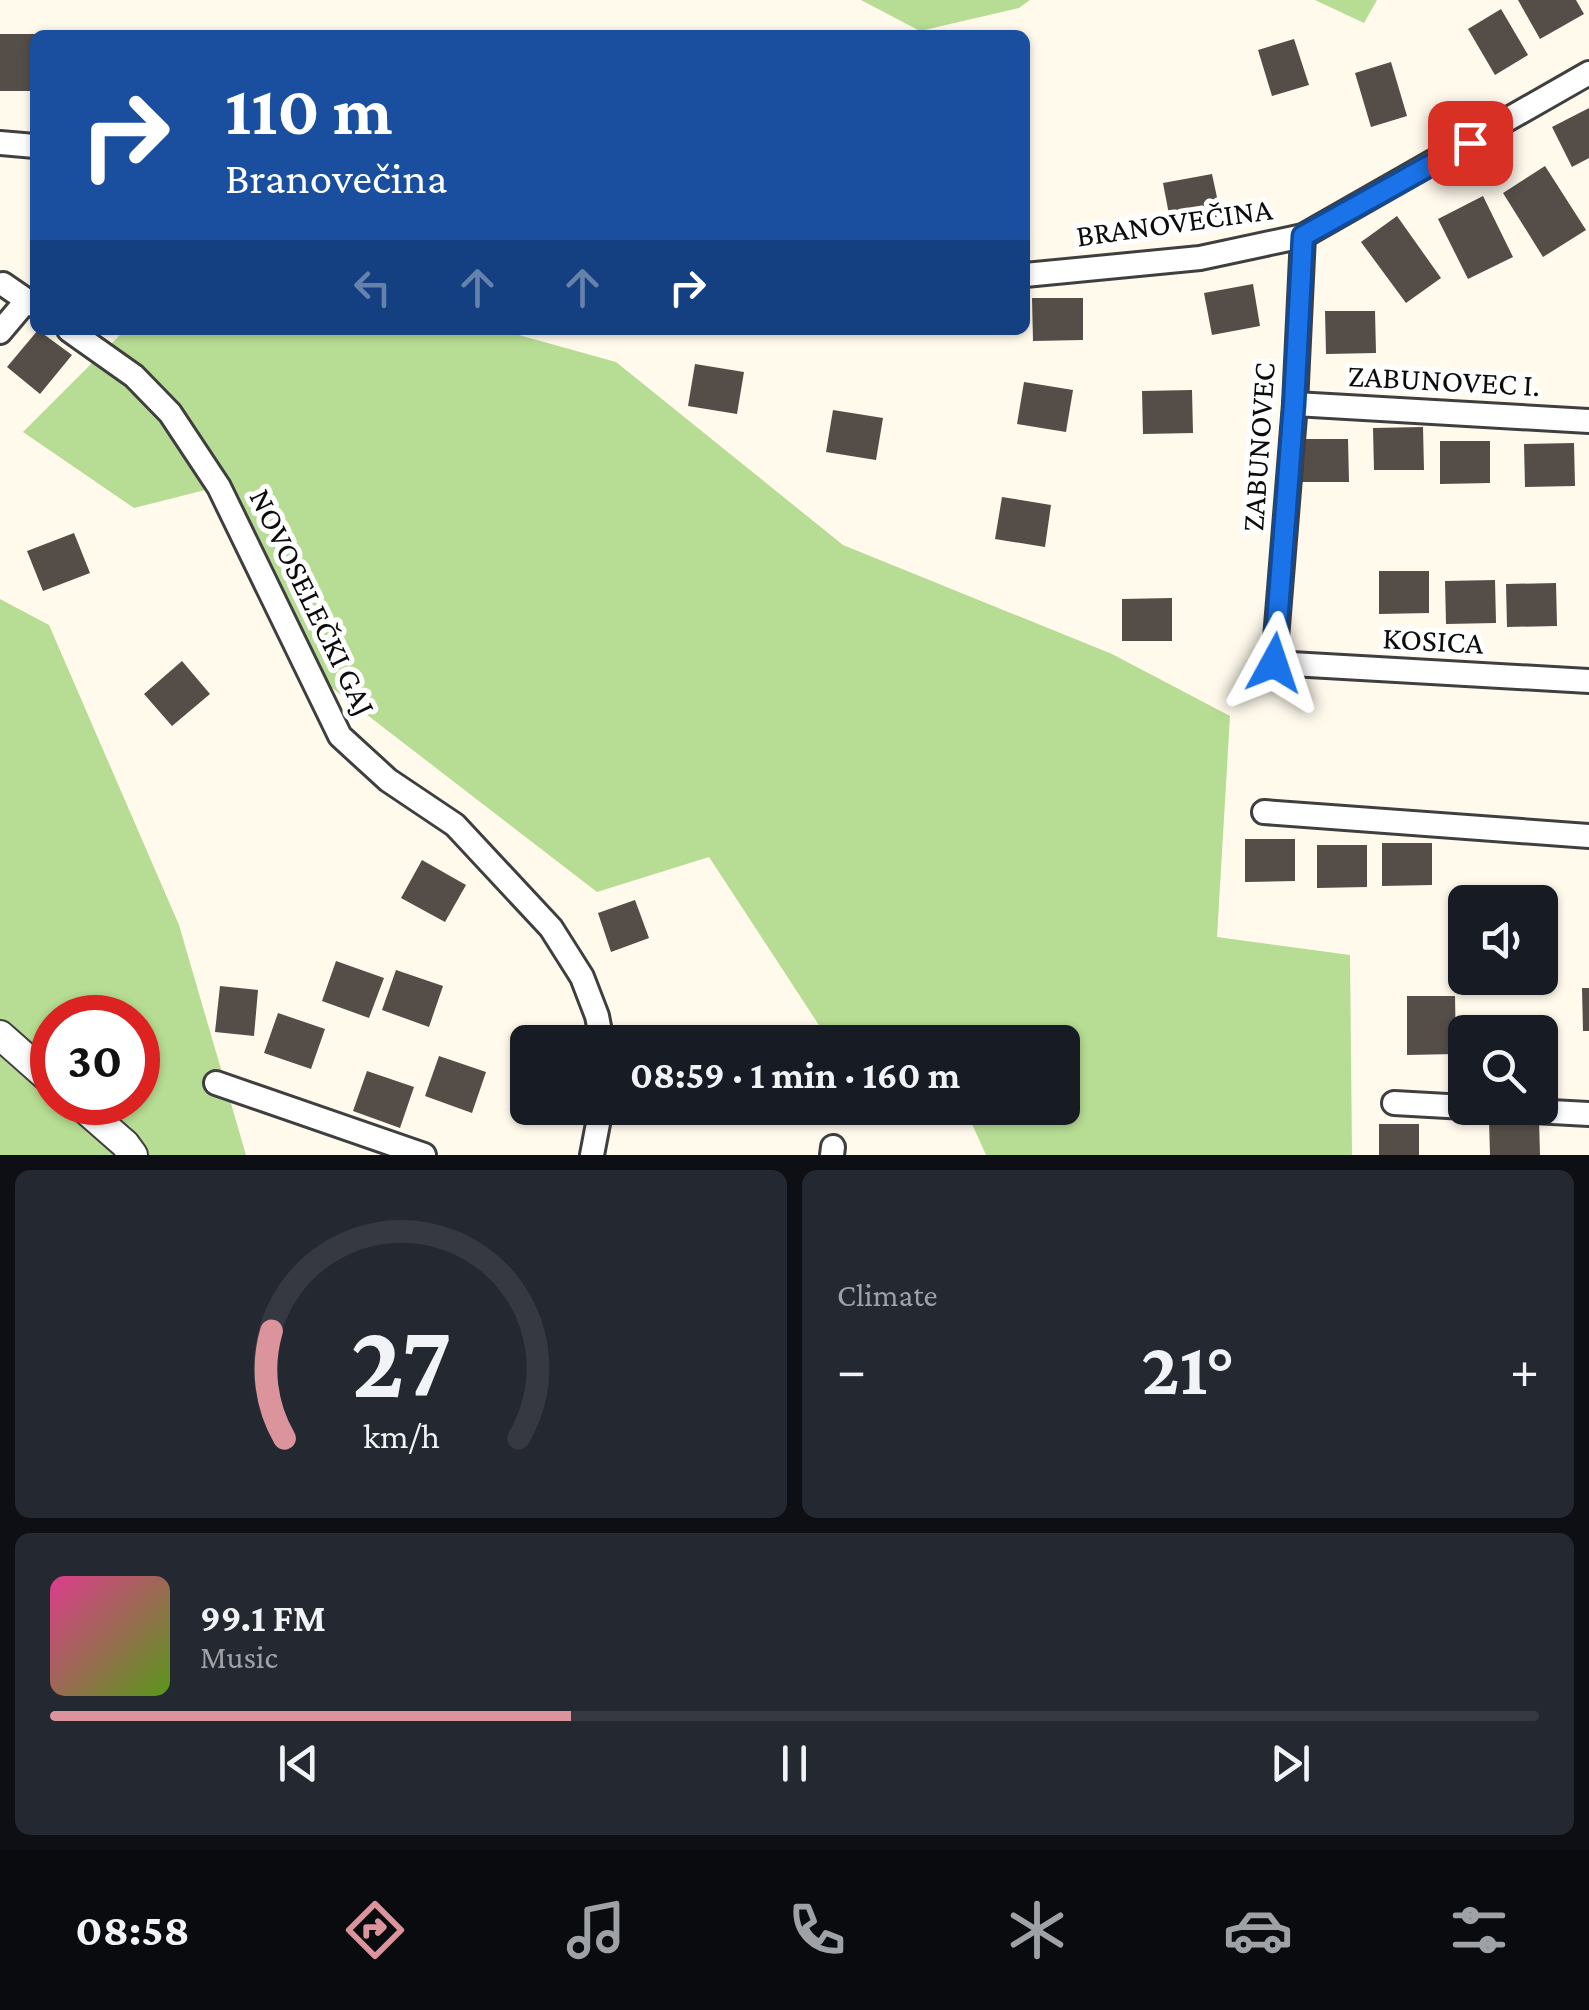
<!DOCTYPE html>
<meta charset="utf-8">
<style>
:root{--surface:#171b24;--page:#242831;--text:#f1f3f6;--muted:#9ea1a6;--line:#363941;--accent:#db949c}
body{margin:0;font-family:"Crimson Pro",serif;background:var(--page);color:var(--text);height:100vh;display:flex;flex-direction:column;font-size:38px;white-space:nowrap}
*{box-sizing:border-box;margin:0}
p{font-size:32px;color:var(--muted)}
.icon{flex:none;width:55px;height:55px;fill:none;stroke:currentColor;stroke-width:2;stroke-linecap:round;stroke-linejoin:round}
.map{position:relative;height:1155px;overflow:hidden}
.drawer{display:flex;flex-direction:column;gap:15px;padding:15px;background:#0d0f14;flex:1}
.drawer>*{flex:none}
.top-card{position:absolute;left:30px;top:30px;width:1000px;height:305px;border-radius:15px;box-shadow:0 2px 8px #0004;background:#1a4fa0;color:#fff;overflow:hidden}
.tools{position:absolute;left:1448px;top:885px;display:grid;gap:20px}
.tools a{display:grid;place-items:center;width:110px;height:110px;border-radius:15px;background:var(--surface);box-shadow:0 2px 8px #0004;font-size:50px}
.speed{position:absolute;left:30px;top:995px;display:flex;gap:20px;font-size:50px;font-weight:700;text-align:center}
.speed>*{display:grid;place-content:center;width:130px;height:130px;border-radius:50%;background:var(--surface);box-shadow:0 2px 8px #0004;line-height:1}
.speed .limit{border:15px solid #d22;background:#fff;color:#111}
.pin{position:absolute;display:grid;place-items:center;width:85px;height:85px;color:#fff;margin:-42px;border-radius:20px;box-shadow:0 5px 15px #0006}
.me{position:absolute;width:110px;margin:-55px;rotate:5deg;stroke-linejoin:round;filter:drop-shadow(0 0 8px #0008)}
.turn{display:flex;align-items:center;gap:35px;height:210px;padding:0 30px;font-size:45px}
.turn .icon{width:130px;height:130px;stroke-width:2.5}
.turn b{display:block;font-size:70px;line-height:85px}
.lanes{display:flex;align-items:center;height:95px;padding:0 30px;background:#0003;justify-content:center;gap:50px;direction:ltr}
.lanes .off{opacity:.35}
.big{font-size:75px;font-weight:700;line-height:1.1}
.drawer .widget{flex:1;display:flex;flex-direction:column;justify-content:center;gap:15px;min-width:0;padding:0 35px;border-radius:15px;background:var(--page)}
.drawer .dial{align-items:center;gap:0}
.dial svg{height:260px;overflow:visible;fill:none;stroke:var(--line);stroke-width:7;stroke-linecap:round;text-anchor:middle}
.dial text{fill:var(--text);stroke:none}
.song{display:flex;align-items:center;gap:30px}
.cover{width:120px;height:120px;border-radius:15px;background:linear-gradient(135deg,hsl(330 70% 55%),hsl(90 70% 35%))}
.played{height:10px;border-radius:5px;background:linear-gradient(90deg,var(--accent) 35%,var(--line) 35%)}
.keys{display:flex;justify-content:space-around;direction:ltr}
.heat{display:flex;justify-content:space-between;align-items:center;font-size:55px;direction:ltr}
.drawer .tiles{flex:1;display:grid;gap:15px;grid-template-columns:1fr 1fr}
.widget:last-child{grid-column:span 2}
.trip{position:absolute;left:510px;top:1025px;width:570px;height:100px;border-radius:15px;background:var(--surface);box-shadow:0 2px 8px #0004;font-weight:700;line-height:100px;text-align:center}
.tab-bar{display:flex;height:160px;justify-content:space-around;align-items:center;background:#090b0e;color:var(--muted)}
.tab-bar .icon{width:70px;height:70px}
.tab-bar .on{color:var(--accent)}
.tab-bar b{font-size:45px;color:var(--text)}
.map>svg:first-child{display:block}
</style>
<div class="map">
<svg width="1589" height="1155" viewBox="0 0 1589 1155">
<rect width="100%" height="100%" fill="#fffaec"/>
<!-- forest -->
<g fill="#b7dc93" fill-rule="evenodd">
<polygon points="861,0 1030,0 1019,8 920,31"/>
<polygon points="1315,0 1377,0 1364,23"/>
<polygon points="125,330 501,330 616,362 843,545 1112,654 1230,716 1217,937 1350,955 1352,1155 986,1155 972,1124 905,1108 1062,1108 1062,1042 830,1042 709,857 597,892 327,684 213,488 134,508 23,432"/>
<path d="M 0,599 L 49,625 L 179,925 L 246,1155 L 0,1155 ZM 52,1018 L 138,1018 L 138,1102 L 52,1102 Z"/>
</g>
<!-- building -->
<g fill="#554d48">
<polygon points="1518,0 1576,0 1584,14 1540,39"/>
<polygon points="1501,9 1528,55 1495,75 1468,29"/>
<rect x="0" y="34" width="35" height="57"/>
<polygon points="1294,39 1309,85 1272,96 1258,50"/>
<polygon points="1391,62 1407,116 1371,127 1355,73"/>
<polygon points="1589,108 1589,158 1572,167 1552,127"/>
<polygon points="1545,166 1586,230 1543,257 1503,193"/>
<polygon points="1212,174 1221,216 1171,225 1163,183"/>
<polygon points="1483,196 1513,257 1468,279 1438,219"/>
<polygon points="1397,216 1441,278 1406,303 1361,242"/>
<polygon points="1253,284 1260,326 1212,335 1204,293"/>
<polygon points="1032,298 1083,298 1083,340 1033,341"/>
<polygon points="1325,311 1375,311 1376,353 1326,354"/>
<polygon points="38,330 72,355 40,394 7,367"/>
<polygon points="695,364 744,372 737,414 688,406"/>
<polygon points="1024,382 1073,390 1066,432 1017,424"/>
<polygon points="1192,390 1193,433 1143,434 1142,391"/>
<polygon points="833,410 883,418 876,460 826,452"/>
<polygon points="1423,427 1424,470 1374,470 1373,428"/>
<polygon points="1298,439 1348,439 1349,482 1299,482"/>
<polygon points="1440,441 1490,441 1490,483 1440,484"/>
<polygon points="1574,443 1575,486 1525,487 1524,444"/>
<polygon points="1002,497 1051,505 1045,547 995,539"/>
<polygon points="74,533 90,573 43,591 27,551"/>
<polygon points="1379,571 1429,571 1429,613 1379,614"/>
<polygon points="1495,580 1496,623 1446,624 1445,581"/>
<polygon points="1556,583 1557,626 1507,627 1506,584"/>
<polygon points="1172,598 1172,641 1122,641 1122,599"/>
<polygon points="182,661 210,694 172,726 144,694"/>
<polygon points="1245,839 1295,839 1295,881 1245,882"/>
<polygon points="1382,843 1432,843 1432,885 1382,886"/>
<polygon points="1317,845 1367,845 1367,887 1317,888"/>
<polygon points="422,860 466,885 445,922 401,898"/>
<polygon points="635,900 649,938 611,952 598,913"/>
<polygon points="336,961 384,978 369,1018 322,1001"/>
<polygon points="396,970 443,986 429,1027 382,1010"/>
<polygon points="220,986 258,990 254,1036 215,1032"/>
<polygon points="1582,988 1589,988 1589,1031 1583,1031"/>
<polygon points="1407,996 1455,996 1456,1054 1407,1055"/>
<polygon points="278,1013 325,1029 311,1069 264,1053"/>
<rect x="654" y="1026" width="50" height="16"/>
<polygon points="439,1056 486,1072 472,1113 425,1096"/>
<polygon points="367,1071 414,1087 400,1128 353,1111"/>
<polygon points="1489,1119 1539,1119 1540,1155 1490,1155"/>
<rect x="1379" y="1124" width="40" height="31"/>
</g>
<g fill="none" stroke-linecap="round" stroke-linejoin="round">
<!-- minor casing -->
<g stroke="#3f3f3f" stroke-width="28">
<g id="minor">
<polyline points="0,143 35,146"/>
<polyline points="1303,236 1295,404 1274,663 1589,681"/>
<polyline points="1025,275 1200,258 1303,236 1589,73"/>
<polyline points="3,284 35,306"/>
<polyline points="69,330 134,376 170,413 219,487 340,736 388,780 455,825 551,928 582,977 597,1016 602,1042"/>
<polyline points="0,332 27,300"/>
<polyline points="1295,404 1589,421"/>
<polyline points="1264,812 1589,836"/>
<polyline points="216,1083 424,1155"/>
<polyline points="1394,1103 1465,1107"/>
<polyline points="1480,1108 1589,1114"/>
<polyline points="592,1155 601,1108"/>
<polyline points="832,1155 833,1147"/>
</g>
</g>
<!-- tertiary casing -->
<g stroke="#3f3f3f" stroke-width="32">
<g id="tertiary">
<polyline points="0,1035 52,1081"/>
<polyline points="77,1102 125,1144 133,1155"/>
</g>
</g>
<!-- minor -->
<use href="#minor" stroke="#fff" stroke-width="22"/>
<!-- tertiary -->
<use href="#tertiary" stroke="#fff" stroke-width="28"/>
</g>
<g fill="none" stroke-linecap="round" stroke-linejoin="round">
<!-- route casing -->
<g stroke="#114b97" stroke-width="25">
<polyline id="route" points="1274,663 1294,404 1303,236 1470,143"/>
</g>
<!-- route -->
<use href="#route" stroke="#1a73e8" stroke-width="18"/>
</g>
<g text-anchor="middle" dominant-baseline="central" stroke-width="10" stroke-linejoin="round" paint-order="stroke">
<!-- street labels -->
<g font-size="32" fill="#0c0c0c" stroke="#fff">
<text transform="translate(1174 222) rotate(-8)">BRANOVEČINA</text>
<text transform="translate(1444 380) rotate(3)">ZABUNOVEC I.</text>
<text transform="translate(1258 447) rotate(-86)">ZABUNOVEC</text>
<text transform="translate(313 602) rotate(64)">NOVOSELEČKI GAJ</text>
<text transform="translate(1433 640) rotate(3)">KOSICA</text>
</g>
</g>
</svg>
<div class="tools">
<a><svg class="icon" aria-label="sound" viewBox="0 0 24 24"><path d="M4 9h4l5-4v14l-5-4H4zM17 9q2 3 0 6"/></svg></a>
<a><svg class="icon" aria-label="search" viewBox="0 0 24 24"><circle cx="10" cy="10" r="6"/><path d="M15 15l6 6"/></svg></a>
</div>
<div class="speed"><div class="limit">30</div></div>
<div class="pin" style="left:1470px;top:143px;background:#d93025"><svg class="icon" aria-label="arrive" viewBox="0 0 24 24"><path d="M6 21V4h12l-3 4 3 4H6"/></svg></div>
<svg class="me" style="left:1274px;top:663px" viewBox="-20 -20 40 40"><path d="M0-17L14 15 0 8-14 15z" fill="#1a73e8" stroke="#fff" stroke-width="4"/></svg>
<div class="trip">08:59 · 1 min · 160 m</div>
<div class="top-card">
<div class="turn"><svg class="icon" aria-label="right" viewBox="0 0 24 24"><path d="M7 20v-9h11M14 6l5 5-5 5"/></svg><div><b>110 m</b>Branovečina</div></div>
<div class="lanes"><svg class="icon off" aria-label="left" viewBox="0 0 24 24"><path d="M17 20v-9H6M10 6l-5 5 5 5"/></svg><svg class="icon off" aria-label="ahead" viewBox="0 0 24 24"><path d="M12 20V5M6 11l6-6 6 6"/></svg><svg class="icon off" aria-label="ahead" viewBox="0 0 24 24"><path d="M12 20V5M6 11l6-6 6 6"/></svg><svg class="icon" aria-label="right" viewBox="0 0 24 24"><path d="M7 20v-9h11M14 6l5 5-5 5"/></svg></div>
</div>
</div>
<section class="drawer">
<div class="tiles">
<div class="widget dial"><svg viewBox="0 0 100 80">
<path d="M14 69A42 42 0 1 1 86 69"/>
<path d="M14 69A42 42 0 0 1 10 36" stroke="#db949c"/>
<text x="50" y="56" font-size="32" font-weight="700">27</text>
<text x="50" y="72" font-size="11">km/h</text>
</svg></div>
<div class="widget"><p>Climate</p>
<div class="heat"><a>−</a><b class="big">21°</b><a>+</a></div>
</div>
<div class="widget">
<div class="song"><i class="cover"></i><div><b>99.1 FM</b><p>Music</p></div></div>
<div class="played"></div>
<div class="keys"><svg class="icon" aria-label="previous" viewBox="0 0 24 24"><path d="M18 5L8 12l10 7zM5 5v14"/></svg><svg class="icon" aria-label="pause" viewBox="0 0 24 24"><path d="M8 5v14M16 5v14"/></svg><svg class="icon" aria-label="next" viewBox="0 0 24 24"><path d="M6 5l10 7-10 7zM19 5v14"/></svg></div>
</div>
</div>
</section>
<nav class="tab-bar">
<b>08:58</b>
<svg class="icon on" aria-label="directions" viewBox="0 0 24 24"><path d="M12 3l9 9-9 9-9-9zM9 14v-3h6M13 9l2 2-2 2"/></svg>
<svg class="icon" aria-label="music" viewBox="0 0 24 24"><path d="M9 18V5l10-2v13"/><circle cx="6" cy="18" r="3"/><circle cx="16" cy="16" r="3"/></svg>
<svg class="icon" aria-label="phone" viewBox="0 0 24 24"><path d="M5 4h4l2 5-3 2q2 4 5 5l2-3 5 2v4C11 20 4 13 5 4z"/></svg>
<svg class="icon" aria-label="climate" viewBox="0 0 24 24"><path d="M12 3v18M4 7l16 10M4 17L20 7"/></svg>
<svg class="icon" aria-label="car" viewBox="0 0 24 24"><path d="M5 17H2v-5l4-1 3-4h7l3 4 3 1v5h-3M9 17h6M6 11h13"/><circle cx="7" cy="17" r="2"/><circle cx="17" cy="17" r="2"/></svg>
<svg class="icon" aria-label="filters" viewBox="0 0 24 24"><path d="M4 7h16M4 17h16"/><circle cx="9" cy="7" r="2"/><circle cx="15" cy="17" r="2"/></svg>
</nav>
